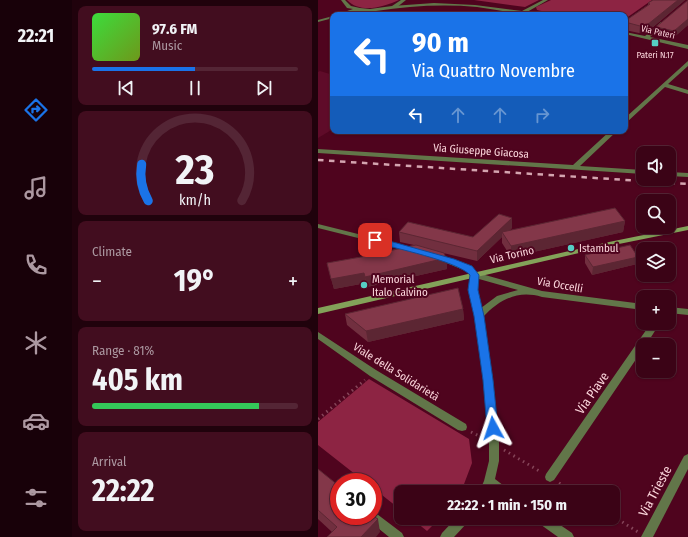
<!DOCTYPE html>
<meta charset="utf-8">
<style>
:root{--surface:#3b0316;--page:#420d1f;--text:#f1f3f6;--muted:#ac98a1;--line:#542535;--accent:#1a73e8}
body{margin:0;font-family:"Fira Sans Condensed",sans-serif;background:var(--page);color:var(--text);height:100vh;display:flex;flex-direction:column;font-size:15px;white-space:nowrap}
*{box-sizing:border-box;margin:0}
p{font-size:13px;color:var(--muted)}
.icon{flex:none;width:22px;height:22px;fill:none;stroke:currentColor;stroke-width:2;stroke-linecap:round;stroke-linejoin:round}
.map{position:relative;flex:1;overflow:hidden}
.details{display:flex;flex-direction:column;gap:6px;padding:6px;background:#20020c;width:246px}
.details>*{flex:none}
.top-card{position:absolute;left:12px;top:12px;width:298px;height:122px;border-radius:8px;box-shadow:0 1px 3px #0004,0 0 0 1px var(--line);background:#1a73e8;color:#fff;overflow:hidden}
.fabs{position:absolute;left:318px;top:146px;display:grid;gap:8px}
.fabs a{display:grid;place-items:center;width:40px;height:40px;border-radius:8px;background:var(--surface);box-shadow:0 1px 3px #0004,0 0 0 1px var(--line);font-size:20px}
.speed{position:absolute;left:12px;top:473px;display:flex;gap:8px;font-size:20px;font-weight:700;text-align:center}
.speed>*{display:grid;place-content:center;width:52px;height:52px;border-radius:50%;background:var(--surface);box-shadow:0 1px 3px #0004,0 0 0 1px var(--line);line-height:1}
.speed .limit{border:6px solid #d22;background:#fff;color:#111}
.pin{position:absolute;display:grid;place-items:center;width:34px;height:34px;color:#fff;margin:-17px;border-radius:8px;box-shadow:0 2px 6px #0006}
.me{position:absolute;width:44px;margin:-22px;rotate:355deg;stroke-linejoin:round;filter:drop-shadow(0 0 3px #0008)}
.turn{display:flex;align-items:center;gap:14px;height:84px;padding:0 16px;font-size:18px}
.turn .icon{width:52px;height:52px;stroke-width:2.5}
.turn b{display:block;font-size:28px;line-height:34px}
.lanes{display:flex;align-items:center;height:38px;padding:0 16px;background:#0003;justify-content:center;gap:20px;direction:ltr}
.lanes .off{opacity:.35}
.big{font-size:30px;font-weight:700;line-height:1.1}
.details .widget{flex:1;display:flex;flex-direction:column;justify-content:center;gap:6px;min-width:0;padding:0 14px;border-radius:8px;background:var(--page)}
.details .dial{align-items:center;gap:0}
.dial svg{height:104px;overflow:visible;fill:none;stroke:var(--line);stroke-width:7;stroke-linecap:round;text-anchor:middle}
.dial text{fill:var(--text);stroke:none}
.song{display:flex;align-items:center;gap:12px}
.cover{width:48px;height:48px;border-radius:6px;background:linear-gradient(135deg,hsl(120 70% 55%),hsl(80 70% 35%))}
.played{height:4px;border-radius:2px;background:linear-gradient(90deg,var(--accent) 50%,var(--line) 50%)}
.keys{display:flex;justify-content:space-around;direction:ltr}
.heat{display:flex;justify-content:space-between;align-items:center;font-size:22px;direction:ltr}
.charge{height:6px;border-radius:3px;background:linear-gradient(90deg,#34c759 81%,var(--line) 0)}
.trip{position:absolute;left:76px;top:485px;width:226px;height:40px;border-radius:8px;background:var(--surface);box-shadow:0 1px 3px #0004,0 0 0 1px var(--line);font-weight:700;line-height:40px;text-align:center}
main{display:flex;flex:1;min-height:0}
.tab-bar{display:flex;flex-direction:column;width:72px;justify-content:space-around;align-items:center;background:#180109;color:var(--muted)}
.tab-bar .icon{width:28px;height:28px}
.tab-bar .current{color:var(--accent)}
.tab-bar b{font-size:18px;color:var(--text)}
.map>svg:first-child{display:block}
</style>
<main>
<nav class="tab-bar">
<b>22:21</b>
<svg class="icon current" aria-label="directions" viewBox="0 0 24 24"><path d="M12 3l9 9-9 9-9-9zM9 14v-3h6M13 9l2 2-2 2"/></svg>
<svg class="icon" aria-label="music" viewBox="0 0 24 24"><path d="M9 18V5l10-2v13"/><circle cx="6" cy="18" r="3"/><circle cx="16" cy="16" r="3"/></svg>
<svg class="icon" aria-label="phone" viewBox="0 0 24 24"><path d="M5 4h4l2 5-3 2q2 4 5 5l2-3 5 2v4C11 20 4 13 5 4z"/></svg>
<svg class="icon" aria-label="climate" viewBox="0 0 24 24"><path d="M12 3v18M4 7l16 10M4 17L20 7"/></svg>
<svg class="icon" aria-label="car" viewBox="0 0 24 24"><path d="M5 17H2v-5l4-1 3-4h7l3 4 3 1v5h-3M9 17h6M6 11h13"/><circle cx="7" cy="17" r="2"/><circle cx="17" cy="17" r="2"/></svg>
<svg class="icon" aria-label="filters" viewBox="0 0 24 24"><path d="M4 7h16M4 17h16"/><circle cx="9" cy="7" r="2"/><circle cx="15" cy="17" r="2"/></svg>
</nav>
<section class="details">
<div class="widget">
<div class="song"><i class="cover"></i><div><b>97.6 FM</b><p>Music</p></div></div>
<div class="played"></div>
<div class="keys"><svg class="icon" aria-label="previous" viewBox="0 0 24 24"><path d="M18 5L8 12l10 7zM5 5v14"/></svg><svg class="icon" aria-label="pause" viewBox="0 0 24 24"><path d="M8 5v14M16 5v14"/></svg><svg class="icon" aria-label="next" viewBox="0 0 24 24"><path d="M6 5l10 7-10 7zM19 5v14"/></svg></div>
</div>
<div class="widget dial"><svg viewBox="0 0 100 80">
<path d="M14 69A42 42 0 1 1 86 69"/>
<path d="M14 69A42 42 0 0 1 9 41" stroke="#1a73e8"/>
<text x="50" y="56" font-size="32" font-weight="700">23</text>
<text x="50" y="72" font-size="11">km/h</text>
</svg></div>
<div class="widget"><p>Climate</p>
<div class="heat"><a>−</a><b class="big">19°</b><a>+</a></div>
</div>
<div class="widget"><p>Range · 81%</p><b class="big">405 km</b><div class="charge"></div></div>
<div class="widget"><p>Arrival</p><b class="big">22:22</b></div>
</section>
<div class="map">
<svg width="370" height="537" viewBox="0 0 370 537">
<rect width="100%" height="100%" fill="#4f041e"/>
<!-- built -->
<polygon fill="#5f0b29" points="2,71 15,75 15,129 0,138 0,72"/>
<!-- green -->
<g fill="#8d2443">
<path d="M 29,0 L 81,0 C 66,7 42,14 29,0 Z"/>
<polygon points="156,0 221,0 207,7"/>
<polygon points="233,0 334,0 307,19 307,15 242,15 219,10 218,7"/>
<polygon points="51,379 151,439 154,463 143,492 83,492 83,510 55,488 55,482 47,482 0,445 0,422"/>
<polygon points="93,518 122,518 109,531"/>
</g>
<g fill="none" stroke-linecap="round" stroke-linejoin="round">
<!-- path -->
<g stroke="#854559" stroke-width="3" stroke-dasharray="1.5 4" stroke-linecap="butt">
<polyline points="0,419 47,380"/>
<polyline points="153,432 165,438"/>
<polyline points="186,450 223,472"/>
<polyline points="241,483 255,492"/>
<polyline points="295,516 320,532"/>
</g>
<!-- service -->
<g fill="#627649" fill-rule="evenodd">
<polygon points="83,0 88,0 78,8 74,8 74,6"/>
<polygon points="0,332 58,370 148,424 149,427 148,430 144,431 140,430 52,376 0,339"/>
<polygon points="55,511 84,533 86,537 71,537 50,520 48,516 55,516"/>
</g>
<!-- minor -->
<g fill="#627649" fill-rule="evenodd">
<path d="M 23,0 L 27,0 L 33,6 L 42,8 L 52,9 L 74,6 L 116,3 L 157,5 L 204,11 L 225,0 L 230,0 L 209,12 L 223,15 C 202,15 180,10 159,7 C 125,4 91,6 58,11 L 63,15 C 57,15 52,11 44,11 C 36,11 30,15 22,15 L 26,12 L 35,9 L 29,8 Z"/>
<polygon points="15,16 15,18 0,22 0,20"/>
<polygon points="343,22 347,23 332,37 370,45 370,49 307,34 307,32 327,36"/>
<polygon points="370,61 370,66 350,84 370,90 370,94 347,87 309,122 307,123 307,118"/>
<polygon points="292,131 299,131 262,166 325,170 325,174 0,153 0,149 255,165"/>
<polygon points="351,172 370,173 370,177 351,176"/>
<polygon points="0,224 96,248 100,250 96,252 0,228"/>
<path d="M 119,253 L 154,267 L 160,273 L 224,291 L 325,304 L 325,310 L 224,297 C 200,290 182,299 165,317 L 175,380 L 181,443 L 181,461 L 177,479 L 190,489 L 191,492 L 177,492 L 173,489 L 171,492 L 161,492 L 166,481 L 171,461 L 171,443 L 165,380 L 157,316 L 151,290 L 153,276 L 148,271 L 116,258 L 115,256 L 116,254 ZM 161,279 L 200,290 L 179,296 L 163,308 L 159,290 Z"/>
<polygon points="351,307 370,309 370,315 351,313"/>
<polygon points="333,323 342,323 328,345 325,345 325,349 236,480 232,482 228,480 227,477 228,474"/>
<polygon points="370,454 370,469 335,537 323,537 366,456"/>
<polygon points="138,518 152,518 150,522 136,537 122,537 124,533"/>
<polygon points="217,518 232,518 254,533 256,537 240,537 219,522"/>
</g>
<!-- secondary -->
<polygon fill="#83a259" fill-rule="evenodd" points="370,226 370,230 291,246 0,314 0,308 291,242"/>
<!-- rail -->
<polyline stroke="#d4a5b0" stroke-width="2.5" stroke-dasharray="5.5 5.5" stroke-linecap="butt" points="0,160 370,184"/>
</g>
<!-- wall -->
<g fill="#712f3f">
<polygon points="335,0 367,0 328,33 323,32 321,33 307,30 307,21 330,5 330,3"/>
<polygon points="370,0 370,25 354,39 337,35 338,27"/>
<polygon points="307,221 305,232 193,257 184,243 184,237 159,261 121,252 128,258 129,269 49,287 48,283 16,289 9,263 43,257 96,245 82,242 81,232 155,237 194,228 191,231"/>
<polygon points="267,255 320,257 319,264 274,275 267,263"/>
<polygon points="145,309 146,320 50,342 29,325 27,314"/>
<polygon points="0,469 62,532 14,532 0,519"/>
</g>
<!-- shaded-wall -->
<g fill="#5c2633">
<polygon points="360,0 367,0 328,33 329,25"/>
<polygon points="370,19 370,25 354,39 356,31"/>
<polygon points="324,24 323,32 321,33 322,26"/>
<polygon points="194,218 194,228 186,235 184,232 184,237 159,261 159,251"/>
<polygon points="307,221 305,232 193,257 193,246"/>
<polygon points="320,257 319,264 274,275 275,267"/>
<polygon points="128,258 129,269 49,287 47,277"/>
<polygon points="46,273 48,283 16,289 13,279"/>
<polygon points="145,309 146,320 50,342 48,331"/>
<polygon points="60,519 62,532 58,537 43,537"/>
</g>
<!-- building -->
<g fill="#833749" stroke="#5c2633">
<polygon points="335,0 360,0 329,25 324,24 322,26 307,22 307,21 332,4 330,3"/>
<polygon points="370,0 370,19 356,31 338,27"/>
<polygon points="297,208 307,221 193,246 184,232"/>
<polygon points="181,214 194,218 159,251 81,232 90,222 155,237"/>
<polygon points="98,245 126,253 128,258 47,277 46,273 13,279 9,263 43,257"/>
<polygon points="312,245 320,257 275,267 267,255"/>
<polygon points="140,288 145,309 48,331 27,314"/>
<polygon points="0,469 21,486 21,516 55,516 60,519 43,537 9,537 19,527 0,510"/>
</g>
<!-- route -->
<path fill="#1a73e8" stroke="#114b97" d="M 57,237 L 136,259 L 154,266 L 161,275 L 160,290 L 166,316 L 175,380 L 180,428 L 179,431 L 175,432 L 171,431 L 169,428 L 165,380 L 156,316 L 150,290 L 152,275 C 139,261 76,248 54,242 L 52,240 Z"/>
<!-- markers -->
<g fill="#56cec4" stroke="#4f041e" stroke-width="1.5">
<rect x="333" y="39" width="8" height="8" rx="2"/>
<circle cx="253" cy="248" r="4"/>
<circle cx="46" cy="285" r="4"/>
</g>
<g text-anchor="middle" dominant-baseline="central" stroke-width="4" stroke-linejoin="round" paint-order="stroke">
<!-- far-street labels -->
<g font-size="9" fill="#fbd5db" stroke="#4f041e">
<text transform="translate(340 32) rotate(13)">Via Pateri</text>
</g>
<!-- far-poi labels -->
<g font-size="9" fill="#fbd5db" stroke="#4f041e">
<text x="337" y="55">Pateri N.17</text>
</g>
<!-- street labels -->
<g font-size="11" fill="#fbd5db" stroke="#4f041e">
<text transform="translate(163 151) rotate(4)">Via Giuseppe Giacosa</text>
<text transform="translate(194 255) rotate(-13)">Via Torino</text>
<text transform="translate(242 285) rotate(10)">Via Occelli</text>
<text transform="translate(78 372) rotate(32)">Viale della Solidarietà</text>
</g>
<!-- poi labels -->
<g font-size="11" fill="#fbd5db" stroke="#4f041e" text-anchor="start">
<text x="261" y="248">Istambul</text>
<text x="54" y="279">Memorial<tspan x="54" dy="13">Italo Calvino</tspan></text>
</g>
<!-- near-street labels -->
<g font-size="13" fill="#fbd5db" stroke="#4f041e">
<text transform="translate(274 393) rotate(-55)">Via Piave</text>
<text transform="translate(337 491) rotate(-62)">Via Trieste</text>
</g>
</g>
</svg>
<div class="fabs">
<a><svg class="icon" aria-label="sound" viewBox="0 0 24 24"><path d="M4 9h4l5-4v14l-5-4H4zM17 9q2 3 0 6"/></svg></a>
<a><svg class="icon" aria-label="search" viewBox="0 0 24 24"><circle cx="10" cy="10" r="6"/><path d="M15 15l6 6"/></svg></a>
<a><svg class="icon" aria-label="layers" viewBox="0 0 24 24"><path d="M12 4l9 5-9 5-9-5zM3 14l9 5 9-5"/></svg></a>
<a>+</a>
<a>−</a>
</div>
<div class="speed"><div class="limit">30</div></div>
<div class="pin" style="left:57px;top:240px;background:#d93025"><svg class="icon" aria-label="arrive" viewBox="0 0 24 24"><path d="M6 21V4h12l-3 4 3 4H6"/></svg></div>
<svg class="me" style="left:175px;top:428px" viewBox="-20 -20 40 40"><path d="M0-17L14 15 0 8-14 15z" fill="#1a73e8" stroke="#fff" stroke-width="4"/></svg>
<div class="trip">22:22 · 1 min · 150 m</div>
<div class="top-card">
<div class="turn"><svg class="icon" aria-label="left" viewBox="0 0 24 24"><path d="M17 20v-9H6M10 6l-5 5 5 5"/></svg><div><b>90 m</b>Via Quattro Novembre</div></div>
<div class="lanes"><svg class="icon" aria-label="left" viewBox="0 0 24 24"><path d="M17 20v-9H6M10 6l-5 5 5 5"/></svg><svg class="icon off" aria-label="ahead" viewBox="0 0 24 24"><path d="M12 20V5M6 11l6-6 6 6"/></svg><svg class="icon off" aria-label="ahead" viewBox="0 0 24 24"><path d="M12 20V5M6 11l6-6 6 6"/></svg><svg class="icon off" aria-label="right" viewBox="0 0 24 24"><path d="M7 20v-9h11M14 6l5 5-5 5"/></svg></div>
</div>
</div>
</main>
